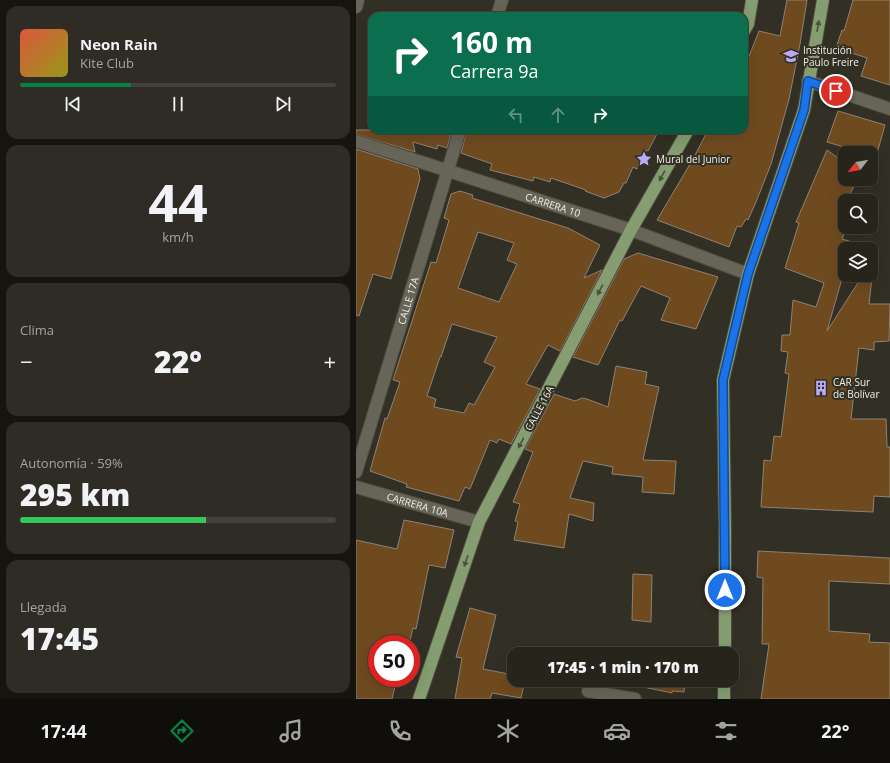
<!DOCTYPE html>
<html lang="es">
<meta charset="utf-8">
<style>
:root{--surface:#26241b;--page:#2e2c24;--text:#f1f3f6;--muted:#a4a4a3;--line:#42413a;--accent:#0b8043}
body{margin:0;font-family:"Open Sans",sans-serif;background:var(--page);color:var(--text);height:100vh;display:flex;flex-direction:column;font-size:15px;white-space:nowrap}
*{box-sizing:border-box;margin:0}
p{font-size:13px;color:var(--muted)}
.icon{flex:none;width:22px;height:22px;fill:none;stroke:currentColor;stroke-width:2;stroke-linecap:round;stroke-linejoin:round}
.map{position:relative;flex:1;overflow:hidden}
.panel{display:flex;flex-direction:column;gap:6px;padding:6px;background:#15140f;width:356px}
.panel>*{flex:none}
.banner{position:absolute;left:12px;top:12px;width:380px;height:122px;border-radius:12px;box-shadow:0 4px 16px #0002,0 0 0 1px var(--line);background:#0b6e4f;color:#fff;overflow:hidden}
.needle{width:26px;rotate:239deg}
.controls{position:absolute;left:482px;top:146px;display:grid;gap:8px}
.controls a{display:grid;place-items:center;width:40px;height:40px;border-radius:8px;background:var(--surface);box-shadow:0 4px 16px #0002,0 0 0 1px var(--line);font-size:20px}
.speed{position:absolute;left:12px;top:635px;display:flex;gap:8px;font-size:20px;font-weight:700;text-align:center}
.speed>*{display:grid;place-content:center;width:52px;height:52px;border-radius:50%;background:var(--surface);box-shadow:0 4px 16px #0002,0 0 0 1px var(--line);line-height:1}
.speed .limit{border:6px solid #d22;background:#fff;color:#111}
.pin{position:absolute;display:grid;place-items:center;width:34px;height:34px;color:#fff;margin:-17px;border:2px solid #fff;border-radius:50%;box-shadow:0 1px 4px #0007}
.me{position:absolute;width:44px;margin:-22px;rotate:0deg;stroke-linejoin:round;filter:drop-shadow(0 0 3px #0008)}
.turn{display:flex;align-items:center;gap:14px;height:84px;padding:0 16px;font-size:18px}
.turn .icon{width:52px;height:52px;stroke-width:2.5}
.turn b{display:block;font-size:28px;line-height:34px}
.lanes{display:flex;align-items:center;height:38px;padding:0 16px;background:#0003;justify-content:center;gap:20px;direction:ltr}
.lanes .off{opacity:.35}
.big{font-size:30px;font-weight:800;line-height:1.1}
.panel .tile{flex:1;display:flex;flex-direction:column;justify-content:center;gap:6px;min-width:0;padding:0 14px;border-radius:12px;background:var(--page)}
.panel .dial{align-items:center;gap:0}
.dial b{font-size:52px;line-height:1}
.song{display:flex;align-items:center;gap:12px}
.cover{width:48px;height:48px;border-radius:6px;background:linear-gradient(135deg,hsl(10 70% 55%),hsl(60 70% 35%))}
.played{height:4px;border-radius:2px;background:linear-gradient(90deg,var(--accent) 35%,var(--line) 35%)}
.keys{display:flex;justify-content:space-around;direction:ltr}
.heat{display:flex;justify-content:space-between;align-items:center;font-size:22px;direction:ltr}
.charge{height:6px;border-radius:3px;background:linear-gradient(90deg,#34c759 59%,var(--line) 0)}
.trip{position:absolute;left:151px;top:647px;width:232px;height:40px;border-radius:12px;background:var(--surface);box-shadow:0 4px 16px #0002,0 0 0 1px var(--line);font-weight:800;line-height:40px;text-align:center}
.dock{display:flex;height:64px;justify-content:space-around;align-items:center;background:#0f0e0b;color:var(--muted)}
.dock .icon{width:28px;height:28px}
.dock .selected{color:var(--accent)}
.dock b{font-size:18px;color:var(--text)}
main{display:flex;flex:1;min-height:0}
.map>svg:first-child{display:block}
</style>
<main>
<section class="panel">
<div class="tile">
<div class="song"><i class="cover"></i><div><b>Neon Rain</b><p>Kite Club</p></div></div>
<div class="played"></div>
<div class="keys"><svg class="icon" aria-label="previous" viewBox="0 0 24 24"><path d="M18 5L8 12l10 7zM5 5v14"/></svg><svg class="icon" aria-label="pause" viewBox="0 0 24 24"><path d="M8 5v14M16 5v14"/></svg><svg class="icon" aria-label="next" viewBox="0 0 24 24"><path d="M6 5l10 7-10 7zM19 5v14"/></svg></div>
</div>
<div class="tile dial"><b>44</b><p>km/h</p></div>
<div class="tile"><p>Clima</p>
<div class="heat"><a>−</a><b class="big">22°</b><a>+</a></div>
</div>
<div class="tile"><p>Autonomía · 59%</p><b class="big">295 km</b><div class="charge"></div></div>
<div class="tile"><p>Llegada</p><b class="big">17:45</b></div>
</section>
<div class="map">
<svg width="534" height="699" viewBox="0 0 534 699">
<rect width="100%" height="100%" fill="#323024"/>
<!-- building -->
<g fill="#6f4a1f" stroke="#8d8277" fill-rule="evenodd">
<polygon points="431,0 451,0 444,44 433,99 415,164 400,202 392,220 390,219 385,227 381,226 373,247 301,220 337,159 352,130 388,130 388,69 403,31 424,36"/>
<polygon points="497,0 534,0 534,85 505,76 511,58 480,48 486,30 488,31"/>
<polygon points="482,111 529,125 520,157 515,155 515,153 508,153 471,142"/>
<polygon points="0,130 96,130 91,148 82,145 81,149 57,142 59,152 0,134"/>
<polygon points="111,130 303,130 292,151 290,150 281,169 277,167 270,183 268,183 263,192 248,198 229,191 230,190 195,178 194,182 178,177 177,181 134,170 136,164 105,153"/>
<polygon points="0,149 62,169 64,179 35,279 17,274 3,316 0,315"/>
<polygon points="471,150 489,163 489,179 501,179 491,201 489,201 489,231 486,239 496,242 494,249 489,249 489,268 471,331 507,275 515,275 515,263 518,259 513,304 534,304 533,341 518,342 518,350 503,348 495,419 530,419 531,447 534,447 534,497 518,496 517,512 405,507 408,460 415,461 418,436 425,437 433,374 429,373 432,352 425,351 426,335 434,335 437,300 460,307 468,283 429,268 443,223 440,222"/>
<path d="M 104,191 L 117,195 L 116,198 L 212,228 L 244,245 L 228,278 L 246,270 L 204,351 L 192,345 L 170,384 L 184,389 L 155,444 L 143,439 L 141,443 L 134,440 L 114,489 L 109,487 L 103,501 L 50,487 L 51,484 L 14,471 L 29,418 L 31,419 L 44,382 L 37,380 L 75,262 L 80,263 L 93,220 L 88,218 L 95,194 ZM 122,232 L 158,243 L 151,260 L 161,264 L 143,302 L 102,288 ZM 96,324 L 141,337 L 128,362 L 139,367 L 118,405 L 113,403 L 108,413 L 78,407 L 80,399 L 71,396 L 84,357 L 85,357 Z"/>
<polygon points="282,253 362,277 340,329 305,320 314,298 285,286 266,321 264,320 242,365 217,357 268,259"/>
<polygon points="260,366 291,372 289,384 303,387 287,460 320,461 318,494 286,492 287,477 256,474 257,467 227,461 214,498 238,503 237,521 213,514 208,548 158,540 162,522 159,521 164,504 157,502 177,452 169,449 198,394 219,401 226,398 231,399 252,407"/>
<polygon points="48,520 98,530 89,568 73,565 60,629 57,628 53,644 21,644 21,678 41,678 36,699 0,699 0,540 41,549"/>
<polygon points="402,551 534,558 534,584 473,581 473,631 514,634 513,642 534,643 534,699 405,699 413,644 406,644 407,578 401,577"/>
<polygon points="277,574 296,575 295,622 276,620"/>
<polygon points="114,608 140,615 127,669 158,675 158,680 169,680 165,698 136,693 134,699 99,699 106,658 100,657"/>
<polygon points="237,649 262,653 267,654 236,654"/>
<polygon points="261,680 330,680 328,692 316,691 316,693 268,683 268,681"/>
</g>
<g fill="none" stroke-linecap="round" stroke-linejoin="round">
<!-- minor casing -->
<g stroke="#4d4c41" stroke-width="14">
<g id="minor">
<polyline points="0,7 2,0"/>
<polyline points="141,16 146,0"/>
<polyline points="452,81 534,109"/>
<path id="s1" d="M 0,141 L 275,230 L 392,274"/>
<path id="s2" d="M 0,472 L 104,130"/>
<path id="s3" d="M 0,487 L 123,522"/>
<polyline points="232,691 279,699"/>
</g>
</g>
<!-- major casing -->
<g stroke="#4d4c41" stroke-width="14">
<g id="major">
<polyline points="388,31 392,24 396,0"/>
<polyline points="369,654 369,526 367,380 392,274 448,110 467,0"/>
<polyline points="63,699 123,522 275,230 332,130"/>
<polyline points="368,699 368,680"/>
</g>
</g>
<!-- minor -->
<use href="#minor" stroke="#666557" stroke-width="12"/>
<!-- major -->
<use href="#major" stroke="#859d71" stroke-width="12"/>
</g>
<!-- one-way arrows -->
<defs><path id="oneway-solid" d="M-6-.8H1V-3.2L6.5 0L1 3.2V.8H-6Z"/></defs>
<g fill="#4b513b">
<use href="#oneway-solid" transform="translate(462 26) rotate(-80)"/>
<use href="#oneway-solid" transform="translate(306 176) rotate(119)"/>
<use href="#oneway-solid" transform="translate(244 290) rotate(118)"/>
<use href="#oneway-solid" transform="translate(165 443) rotate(118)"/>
<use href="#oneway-solid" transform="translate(110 561) rotate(109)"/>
</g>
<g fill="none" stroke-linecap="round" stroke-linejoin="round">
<!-- route casing -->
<g stroke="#114b97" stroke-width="10">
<polyline id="route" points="369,590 367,380 392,274 448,110 452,81 480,91"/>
</g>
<!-- route -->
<use href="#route" stroke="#1a73e8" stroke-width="7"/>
</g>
<!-- icons -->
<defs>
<g id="school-bare" transform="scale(1.2)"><path d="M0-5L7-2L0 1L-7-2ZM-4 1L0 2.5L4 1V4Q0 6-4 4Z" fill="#b8abf7" stroke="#323024" stroke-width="2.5" paint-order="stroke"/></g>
<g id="sight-bare" transform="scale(1.2)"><path d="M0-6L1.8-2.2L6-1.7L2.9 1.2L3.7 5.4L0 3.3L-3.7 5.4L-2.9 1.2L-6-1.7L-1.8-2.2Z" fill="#b8abf7" stroke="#323024" stroke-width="2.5" paint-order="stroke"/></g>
<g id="building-bare" transform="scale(1.2)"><path d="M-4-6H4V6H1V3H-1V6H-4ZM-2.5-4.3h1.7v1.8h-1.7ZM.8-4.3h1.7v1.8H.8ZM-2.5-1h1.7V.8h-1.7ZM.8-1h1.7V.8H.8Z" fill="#b8abf7" stroke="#323024" stroke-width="2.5" paint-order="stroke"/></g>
</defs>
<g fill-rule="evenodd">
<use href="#school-bare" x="435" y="56"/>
<use href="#sight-bare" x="288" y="159"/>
<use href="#building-bare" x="465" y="388"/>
</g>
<g text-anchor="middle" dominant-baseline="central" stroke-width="4" stroke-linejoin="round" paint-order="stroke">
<!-- poi labels -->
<g font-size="10" fill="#f0efe7" stroke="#323024" text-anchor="start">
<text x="447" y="50">Institución<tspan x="447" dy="12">Paulo Freire</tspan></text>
<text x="300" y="159">Mural del Junior</text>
<text x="477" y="382">CAR Sur<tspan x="477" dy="12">de Bolívar</tspan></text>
</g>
<!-- street labels -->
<g font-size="10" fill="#f0efe7" stroke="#323024">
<text stroke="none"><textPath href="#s1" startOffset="207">CARRERA 10</textPath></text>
<text stroke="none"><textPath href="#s2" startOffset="179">CALLE 17A</textPath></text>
<text transform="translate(183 408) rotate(-62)">CALLE 16A</text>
<text stroke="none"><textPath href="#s3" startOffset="64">CARRERA 10A</textPath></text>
</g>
</g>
</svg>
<div class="controls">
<a><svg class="needle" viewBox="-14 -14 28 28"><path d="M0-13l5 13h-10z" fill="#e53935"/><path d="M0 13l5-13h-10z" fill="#a4a4a3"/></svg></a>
<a><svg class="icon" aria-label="search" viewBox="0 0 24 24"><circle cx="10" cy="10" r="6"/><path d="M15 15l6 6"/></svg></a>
<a><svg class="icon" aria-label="layers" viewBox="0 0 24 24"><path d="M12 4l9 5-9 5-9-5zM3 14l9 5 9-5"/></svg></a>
</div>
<div class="speed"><div class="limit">50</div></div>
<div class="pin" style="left:480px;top:91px;background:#d93025"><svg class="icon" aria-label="arrive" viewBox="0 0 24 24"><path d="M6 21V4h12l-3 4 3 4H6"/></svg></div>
<svg class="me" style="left:369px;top:590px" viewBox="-20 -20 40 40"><circle r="17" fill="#1a73e8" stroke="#fff" stroke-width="3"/><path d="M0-11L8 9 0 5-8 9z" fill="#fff"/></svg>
<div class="trip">17:45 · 1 min · 170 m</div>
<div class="banner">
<div class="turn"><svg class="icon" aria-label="right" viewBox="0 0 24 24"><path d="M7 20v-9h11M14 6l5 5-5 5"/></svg><div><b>160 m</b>Carrera 9a</div></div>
<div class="lanes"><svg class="icon off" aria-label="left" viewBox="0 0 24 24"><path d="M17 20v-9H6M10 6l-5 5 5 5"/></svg><svg class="icon off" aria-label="ahead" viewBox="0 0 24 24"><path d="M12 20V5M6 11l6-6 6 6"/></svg><svg class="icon" aria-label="right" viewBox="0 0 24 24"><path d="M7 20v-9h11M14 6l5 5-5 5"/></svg></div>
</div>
</div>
</main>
<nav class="dock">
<b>17:44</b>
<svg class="icon selected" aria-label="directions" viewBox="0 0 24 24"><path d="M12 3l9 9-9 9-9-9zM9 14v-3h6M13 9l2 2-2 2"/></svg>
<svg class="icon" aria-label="music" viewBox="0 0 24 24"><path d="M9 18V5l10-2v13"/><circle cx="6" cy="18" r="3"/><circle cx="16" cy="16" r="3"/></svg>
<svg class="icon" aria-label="phone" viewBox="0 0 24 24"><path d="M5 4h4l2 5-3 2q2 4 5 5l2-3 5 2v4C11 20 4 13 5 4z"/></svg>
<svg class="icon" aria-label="climate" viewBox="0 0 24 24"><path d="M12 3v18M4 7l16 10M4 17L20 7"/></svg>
<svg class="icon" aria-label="car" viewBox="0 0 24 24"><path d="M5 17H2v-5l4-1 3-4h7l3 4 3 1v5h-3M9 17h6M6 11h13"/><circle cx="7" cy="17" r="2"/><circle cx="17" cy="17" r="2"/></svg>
<svg class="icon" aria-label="filters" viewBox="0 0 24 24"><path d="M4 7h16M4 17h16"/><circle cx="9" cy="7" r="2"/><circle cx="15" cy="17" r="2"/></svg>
<b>22°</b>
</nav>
